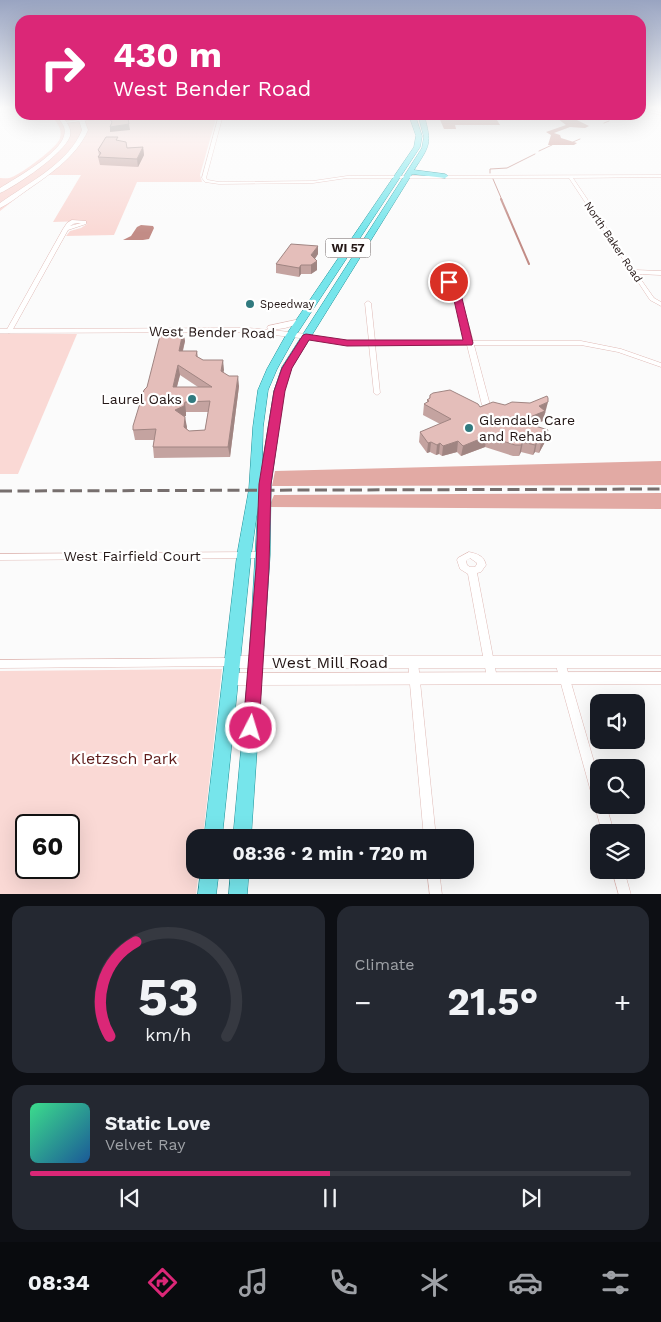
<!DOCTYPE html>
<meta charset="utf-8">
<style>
:root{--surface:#171b24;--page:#242831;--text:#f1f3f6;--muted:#9ea1a6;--line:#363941;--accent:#db2777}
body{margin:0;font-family:"Work Sans",sans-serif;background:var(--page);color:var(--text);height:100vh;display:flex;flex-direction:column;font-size:19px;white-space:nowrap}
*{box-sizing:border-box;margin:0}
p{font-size:16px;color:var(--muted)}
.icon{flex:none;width:28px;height:28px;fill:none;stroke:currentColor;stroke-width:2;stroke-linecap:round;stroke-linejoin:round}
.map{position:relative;height:894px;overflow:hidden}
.details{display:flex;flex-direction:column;gap:12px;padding:12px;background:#0d0f14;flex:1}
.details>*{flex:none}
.top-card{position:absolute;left:15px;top:15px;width:631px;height:105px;border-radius:15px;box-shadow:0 5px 20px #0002;background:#db2777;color:#fff;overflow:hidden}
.controls{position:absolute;left:590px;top:694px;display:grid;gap:10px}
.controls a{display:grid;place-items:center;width:55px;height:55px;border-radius:10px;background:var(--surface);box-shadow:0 5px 20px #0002;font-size:25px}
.speed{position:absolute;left:15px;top:814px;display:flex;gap:10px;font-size:25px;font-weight:700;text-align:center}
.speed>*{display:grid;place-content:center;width:65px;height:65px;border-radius:50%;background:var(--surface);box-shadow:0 5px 20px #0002;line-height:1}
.speed .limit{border:2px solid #111;border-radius:8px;background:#fff;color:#111}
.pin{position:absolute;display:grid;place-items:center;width:42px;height:42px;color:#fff;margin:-21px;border:2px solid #fff;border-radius:50%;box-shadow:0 1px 5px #0007}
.me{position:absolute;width:55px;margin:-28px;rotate:5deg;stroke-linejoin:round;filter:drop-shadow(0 0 4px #0008)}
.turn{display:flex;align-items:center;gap:18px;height:105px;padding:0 15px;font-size:22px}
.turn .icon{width:65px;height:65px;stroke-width:2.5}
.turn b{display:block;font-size:35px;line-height:42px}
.big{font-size:38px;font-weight:700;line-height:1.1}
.details .widget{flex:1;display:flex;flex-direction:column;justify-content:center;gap:8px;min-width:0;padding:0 18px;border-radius:15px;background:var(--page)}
.details .dial{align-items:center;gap:0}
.dial svg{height:130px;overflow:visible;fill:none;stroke:var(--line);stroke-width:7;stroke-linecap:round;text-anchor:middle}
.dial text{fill:var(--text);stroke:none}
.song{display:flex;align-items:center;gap:15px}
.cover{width:60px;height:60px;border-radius:8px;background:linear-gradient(135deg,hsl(150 70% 55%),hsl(210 70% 35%))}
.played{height:5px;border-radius:2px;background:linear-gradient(90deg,var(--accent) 50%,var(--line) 50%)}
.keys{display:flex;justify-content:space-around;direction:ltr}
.heat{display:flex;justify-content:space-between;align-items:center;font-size:28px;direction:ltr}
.details .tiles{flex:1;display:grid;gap:12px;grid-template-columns:1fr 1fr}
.widget:last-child{grid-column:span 2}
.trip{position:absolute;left:186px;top:829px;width:288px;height:50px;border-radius:15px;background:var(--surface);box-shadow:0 5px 20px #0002;font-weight:700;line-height:50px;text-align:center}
.menu{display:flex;height:80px;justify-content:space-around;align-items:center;background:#090b0e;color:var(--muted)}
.menu .icon{width:35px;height:35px}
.menu .current{color:var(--accent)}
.menu b{font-size:22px;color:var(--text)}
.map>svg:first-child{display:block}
</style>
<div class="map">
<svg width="661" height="895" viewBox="0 0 661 895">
<rect width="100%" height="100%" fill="#fbfbfb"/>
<!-- green -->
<g fill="#fad9d5" fill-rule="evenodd">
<path d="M 49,115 L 123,115 L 84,118 L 85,121 L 138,115 L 217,115 L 200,175 L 202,182 L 137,182 L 114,235 L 66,236 L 70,231 L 81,228 L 87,224 L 84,221 L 53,222 L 81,175 L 46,175 L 0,211 L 0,178 C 3,178 9,179 12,177 C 21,174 58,147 60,138 C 63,129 56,120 49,115 Z"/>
<polygon points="0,334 77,334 18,474 0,474"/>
<path d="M 222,669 L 203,837 L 195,838 L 195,870 L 199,870 L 196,894 L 0,894 L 0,671 ZM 26,825 L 69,825 L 69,868 L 26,868 Z"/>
</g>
<!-- forest -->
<g fill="#e2aaa4">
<polygon points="661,461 661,485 272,486 275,471"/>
<polygon points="661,493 661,509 269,507 274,495"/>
</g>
<!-- water -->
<g fill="#c28c86">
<polygon points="438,115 494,115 500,125 455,125 456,129 444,129"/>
<polygon points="553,115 569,116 589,126 585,128 570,127 554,133 560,135 561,138 577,143 574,145 548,145 551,135 546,132 566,125"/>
<polygon points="141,225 153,226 154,228 149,239 143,240 123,240 131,236 137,227"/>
</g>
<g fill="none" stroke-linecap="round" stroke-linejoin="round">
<!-- stream-far1 -->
<g stroke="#c28c86" stroke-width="1">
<polyline points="611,115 613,118"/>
<polyline points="604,123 609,121"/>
<polyline points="573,142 580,139"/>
<polyline points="539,151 552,145"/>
<polyline points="490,173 490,169 507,168 535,154"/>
<polyline points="493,179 502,200"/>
</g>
<!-- stream -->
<polyline stroke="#c28c86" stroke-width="2" points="501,199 529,264"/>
<!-- street casing -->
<g stroke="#e0bab6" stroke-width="1">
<g id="street">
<polygon points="641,108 661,113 661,115 641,110"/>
<polygon points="121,115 134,115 65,123 63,122"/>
<polygon points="219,115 223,115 206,178 208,180 219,182 313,181 347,176 661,175 661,177 573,178 635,270 661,271 661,275 637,274 654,298 661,302 661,306 650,300 569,178 347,178 313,183 219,184 205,182 202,178"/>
<path d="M 72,220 L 86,221 L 86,224 L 68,230 L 12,331 L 9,333 L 7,332 L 6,331 L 63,229 L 67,223 ZM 75,223 L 81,223 L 70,226 Z"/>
<path d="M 449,280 L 458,286 L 473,341 L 581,341 L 621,349 L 661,363 L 661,367 L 618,352 L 581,345 L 474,345 L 490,405 L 486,407 L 482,405 L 467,345 L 375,345 L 380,393 L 377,395 L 374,393 L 369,345 L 347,345 L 306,339 L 303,337 L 306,335 L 347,341 L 369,341 L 365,303 L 368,301 L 371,303 L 375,341 L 466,341 L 455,298 L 438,288 L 438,283 ZM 448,284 L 452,287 L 454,293 L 444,287 L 443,285 Z"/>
<polygon points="263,552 266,553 267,555 266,557 263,558 0,560 0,554"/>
<path d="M 469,552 C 478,554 484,556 486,565 L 481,572 L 477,573 L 497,678 L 496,681 L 492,682 L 488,681 L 487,678 L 468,574 L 460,569 L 457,560 L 458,558 ZM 470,558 L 477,563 L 477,564 L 475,567 L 470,567 L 467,565 L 466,561 Z"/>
<polygon points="232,658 236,659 237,662 236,665 232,666 0,668 0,660"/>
<polygon points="413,658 417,659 418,662 436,838 424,838 408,662 409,659"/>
<polygon points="560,658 564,659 565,662 599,779 599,805 606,805 614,832 602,832 555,662 556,659"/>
<polygon points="427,870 439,870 442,895 430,895"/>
<polygon points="612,870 624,870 631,895 619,895"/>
</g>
</g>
<!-- secondary casing -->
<g stroke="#e0bab6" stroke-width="1">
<g id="secondary">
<path d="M 55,115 L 61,115 C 66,121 72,128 70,136 C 65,153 16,186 0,193 L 0,188 C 16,178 59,154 64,136 C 67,127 61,121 55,115 Z"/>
<path d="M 74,115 L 80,115 L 84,119 L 88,130 C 76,158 47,176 23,193 C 16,198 8,204 0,208 L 0,203 C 28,183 69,163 82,130 L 79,120 Z"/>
<polygon points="300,319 303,319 303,323 285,328 272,330 306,334 309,335 309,339 248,332 0,333 0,329 248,328 270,330 267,328 268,326"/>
<polygon points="232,656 661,656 661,668 232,668 227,666 225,662 227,658"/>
<polygon points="661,672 661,684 230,685 225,683 223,679 225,675 230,673"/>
</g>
</g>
<!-- primary casing -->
<g stroke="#1e9198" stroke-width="1">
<g id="primary">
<path d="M 409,115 L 415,115 L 422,136 L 420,147 L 296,335 L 277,369 L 268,390 L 263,427 L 262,466 L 274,391 L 282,367 L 422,148 L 424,137 L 418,115 L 424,115 C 432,144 430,145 414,170 L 445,174 L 448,176 L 445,178 L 412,174 L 292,367 L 284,391 L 271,484 L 270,555 L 251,838 L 233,838 L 249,662 L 258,506 L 251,555 L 222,838 L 204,838 L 237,555 L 249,489 L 253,427 L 258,390 L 267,369 L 286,335 L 414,147 L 416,136 Z"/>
<polygon points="201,870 219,870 216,895 198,895"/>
<polygon points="231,870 249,870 247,895 229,895"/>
</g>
</g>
<!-- street -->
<use href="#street" fill="#fff" fill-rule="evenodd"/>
<!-- secondary -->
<use href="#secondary" fill="#fff" fill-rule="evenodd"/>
<!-- primary -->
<use href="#primary" fill="#76e5eb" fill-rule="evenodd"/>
<!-- rail -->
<polyline stroke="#776f6e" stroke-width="3" stroke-dasharray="12 5.5" stroke-linecap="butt" points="0,491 661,489"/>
</g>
<!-- wall -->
<g fill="#c4a3a0" fill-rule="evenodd">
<polygon points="118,141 127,148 143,147 144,155 138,167 100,165 98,157 99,155 98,150"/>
<polygon points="318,254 315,259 317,261 317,270 311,274 301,274 299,277 276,273 276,264"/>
<path d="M 183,332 L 185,341 L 183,351 L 197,351 L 198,357 L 203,360 L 223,360 L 223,372 L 239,386 L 230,457 L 154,458 L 153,447 L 154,440 L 135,440 L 133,430 L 147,387 ZM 180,375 L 198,387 L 177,387 ZM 186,412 L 208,412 L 205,430 L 189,431 L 187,429 L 184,416 L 186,416 Z"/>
<polygon points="430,395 480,407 505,405 546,412 544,413 543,421 532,425 546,440 539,453 535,452 533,455 521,452 519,456 513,456 485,447 461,456 457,452 442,456 439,454 436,455 430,452 427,453 419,442 420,432 440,424 423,415 424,404 427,403 427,400 429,399"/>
</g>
<!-- shaded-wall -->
<g fill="#a08582">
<polygon points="129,124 130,130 110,132 110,127"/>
<polygon points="143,147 144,155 138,167 137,159"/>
<polygon points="318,246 318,254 311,264 311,255"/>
<polygon points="317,261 317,270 311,274 311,265"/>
<polygon points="301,265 301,274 299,277 299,268"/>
<polygon points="183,332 185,341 180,361 179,351"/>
<polygon points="223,360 224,370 222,381 221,371"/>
<polygon points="178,365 180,375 174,397 173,387"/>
<polygon points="238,376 239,386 230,457 228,447"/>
<polygon points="185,402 186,412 186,416 177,420 175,410"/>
<polygon points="548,402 543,421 518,431 520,421 539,406"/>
<polygon points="185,417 187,427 186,437 184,427"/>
<polygon points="548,430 546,440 539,453 541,443"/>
<polygon points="487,436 485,447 461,456 463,446"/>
<polygon points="458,441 457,452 442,456 443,446"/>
<polygon points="431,442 430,452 427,453 428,443"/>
<polygon points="523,442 521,452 519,456 521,445"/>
<polygon points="537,442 535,452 533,455 535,445"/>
<polygon points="440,443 439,454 436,455 437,445"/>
</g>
<!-- building -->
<g fill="#e4beba" stroke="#a08582" fill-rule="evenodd">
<polygon points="109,118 128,118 129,124 110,127 112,122"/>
<polygon points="106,137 118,137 116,140 126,142 127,148 143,147 137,159 98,157 101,153 98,150"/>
<polygon points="291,244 318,246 311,255 317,261 311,265 301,265 299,268 276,264"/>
<path d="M 161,332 L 183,332 L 179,351 L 197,351 L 196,356 L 203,360 L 223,360 L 221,371 L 229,376 L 238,376 L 228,447 L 153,447 L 156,429 L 133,430 L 133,426 L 144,390 L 147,387 ZM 178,365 L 212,387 L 173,387 ZM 210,401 L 205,430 L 189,431 L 184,427 L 185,417 L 175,410 L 184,406 L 185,402 Z"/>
<polygon points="450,390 478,404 480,407 493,402 505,405 512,402 530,403 547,396 548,398 548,402 539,406 545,411 520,421 548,430 541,443 537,442 535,445 523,442 521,445 515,445 487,436 463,446 458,441 443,446 440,443 437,445 431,442 428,443 420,432 451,419 424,404 429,401 427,400 430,398 430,395 433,393"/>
</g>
<!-- sky -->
<linearGradient id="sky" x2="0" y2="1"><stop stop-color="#99a4c1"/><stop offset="0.46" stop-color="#fdfdfd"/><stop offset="1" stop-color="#fdfdfd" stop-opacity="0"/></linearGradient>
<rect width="661" height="233" fill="url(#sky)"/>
<!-- route -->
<polygon fill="#db2777" stroke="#8e194d" points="449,280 459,286 473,343 472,345 347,346 309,340 292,368 285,391 271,484 269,568 259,728 257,733 251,735 245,733 243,728 256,568 259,484 274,391 282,368 303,335 306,334 347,340 463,340 451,287 445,282"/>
<!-- markers -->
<g fill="#317a7f" stroke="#fff" stroke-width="2">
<circle cx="250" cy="304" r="5"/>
<circle cx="192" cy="399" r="5"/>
<circle cx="469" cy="428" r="5"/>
</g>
<g text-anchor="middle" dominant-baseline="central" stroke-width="4.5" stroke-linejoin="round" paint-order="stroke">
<!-- far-street labels -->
<g font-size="11" fill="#241716" stroke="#fff">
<text transform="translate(613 242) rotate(56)">North Baker Road</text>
</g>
<!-- far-poi labels -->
<g font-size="11" fill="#241716" stroke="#fff" text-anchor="start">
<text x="260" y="304">Speedway</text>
</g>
<!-- shield labels -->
<rect fill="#fff" stroke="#665d5c" stroke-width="1" x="325.5" y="238.5" width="45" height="19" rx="4"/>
<g font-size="12" font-weight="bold" fill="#241716">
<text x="348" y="248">WI 57</text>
</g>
<!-- street labels -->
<g font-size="14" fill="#241716" stroke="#fff">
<text transform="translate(212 332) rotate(1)">West Bender Road</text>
<text x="132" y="556">West Fairfield Court</text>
</g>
<!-- poi labels -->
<g font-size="14" fill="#241716" stroke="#fff" text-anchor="end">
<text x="182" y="399">Laurel Oaks</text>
<text x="479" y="420" text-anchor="start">Glendale Care<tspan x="479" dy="16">and Rehab</tspan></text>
</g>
<!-- near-street labels -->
<g font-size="16" fill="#241716" stroke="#fff">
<text x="330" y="662">West Mill Road</text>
</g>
<!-- near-park labels -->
<g font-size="16" fill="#5f1d1b" stroke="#fff">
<text x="124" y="758">Kletzsch Park</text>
</g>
</g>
</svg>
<div class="controls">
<a><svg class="icon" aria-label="sound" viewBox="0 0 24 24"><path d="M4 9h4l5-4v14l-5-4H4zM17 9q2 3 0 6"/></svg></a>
<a><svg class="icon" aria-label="search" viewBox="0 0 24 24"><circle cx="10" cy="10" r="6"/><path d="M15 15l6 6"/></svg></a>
<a><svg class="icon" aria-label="layers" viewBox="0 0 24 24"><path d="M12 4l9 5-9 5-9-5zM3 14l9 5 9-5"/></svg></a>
</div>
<div class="speed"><div class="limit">60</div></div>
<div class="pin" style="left:449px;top:282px;background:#d93025"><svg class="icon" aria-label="arrive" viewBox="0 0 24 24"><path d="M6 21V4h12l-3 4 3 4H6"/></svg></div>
<svg class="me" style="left:251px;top:728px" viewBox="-20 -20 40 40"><circle r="17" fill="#db2777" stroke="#fff" stroke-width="3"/><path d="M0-11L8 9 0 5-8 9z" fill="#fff"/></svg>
<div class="trip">08:36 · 2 min · 720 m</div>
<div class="top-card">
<div class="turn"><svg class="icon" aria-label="right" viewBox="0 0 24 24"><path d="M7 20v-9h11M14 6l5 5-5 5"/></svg><div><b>430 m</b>West Bender Road</div></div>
</div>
</div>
<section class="details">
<div class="tiles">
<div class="widget dial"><svg viewBox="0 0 100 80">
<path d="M14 69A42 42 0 1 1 86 69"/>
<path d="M14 69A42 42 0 0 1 30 11" stroke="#db2777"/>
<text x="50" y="56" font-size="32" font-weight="700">53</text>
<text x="50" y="72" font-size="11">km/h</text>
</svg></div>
<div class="widget"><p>Climate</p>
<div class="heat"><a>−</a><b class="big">21.5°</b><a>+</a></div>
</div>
<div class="widget">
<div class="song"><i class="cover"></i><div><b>Static Love</b><p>Velvet Ray</p></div></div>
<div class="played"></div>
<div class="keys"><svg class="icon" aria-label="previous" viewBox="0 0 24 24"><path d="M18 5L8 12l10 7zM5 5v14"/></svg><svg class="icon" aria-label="pause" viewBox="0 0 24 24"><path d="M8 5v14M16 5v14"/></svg><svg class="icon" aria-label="next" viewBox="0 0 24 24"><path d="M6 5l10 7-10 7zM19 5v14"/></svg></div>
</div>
</div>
</section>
<nav class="menu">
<b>08:34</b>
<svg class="icon current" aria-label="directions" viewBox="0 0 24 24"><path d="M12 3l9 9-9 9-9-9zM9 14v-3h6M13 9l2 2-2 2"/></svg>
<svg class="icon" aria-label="music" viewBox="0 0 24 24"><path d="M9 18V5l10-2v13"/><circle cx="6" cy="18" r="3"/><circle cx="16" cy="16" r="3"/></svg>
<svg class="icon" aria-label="phone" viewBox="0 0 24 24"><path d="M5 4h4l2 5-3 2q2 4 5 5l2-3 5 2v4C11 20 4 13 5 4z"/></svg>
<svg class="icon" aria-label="climate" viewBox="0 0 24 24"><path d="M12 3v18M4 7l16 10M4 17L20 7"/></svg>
<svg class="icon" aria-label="car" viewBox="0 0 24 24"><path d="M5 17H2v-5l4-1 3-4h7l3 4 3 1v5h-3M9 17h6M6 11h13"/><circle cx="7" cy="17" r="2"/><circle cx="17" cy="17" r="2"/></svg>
<svg class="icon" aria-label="filters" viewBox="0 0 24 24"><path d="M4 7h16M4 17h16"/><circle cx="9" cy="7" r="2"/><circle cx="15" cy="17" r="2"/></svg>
</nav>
